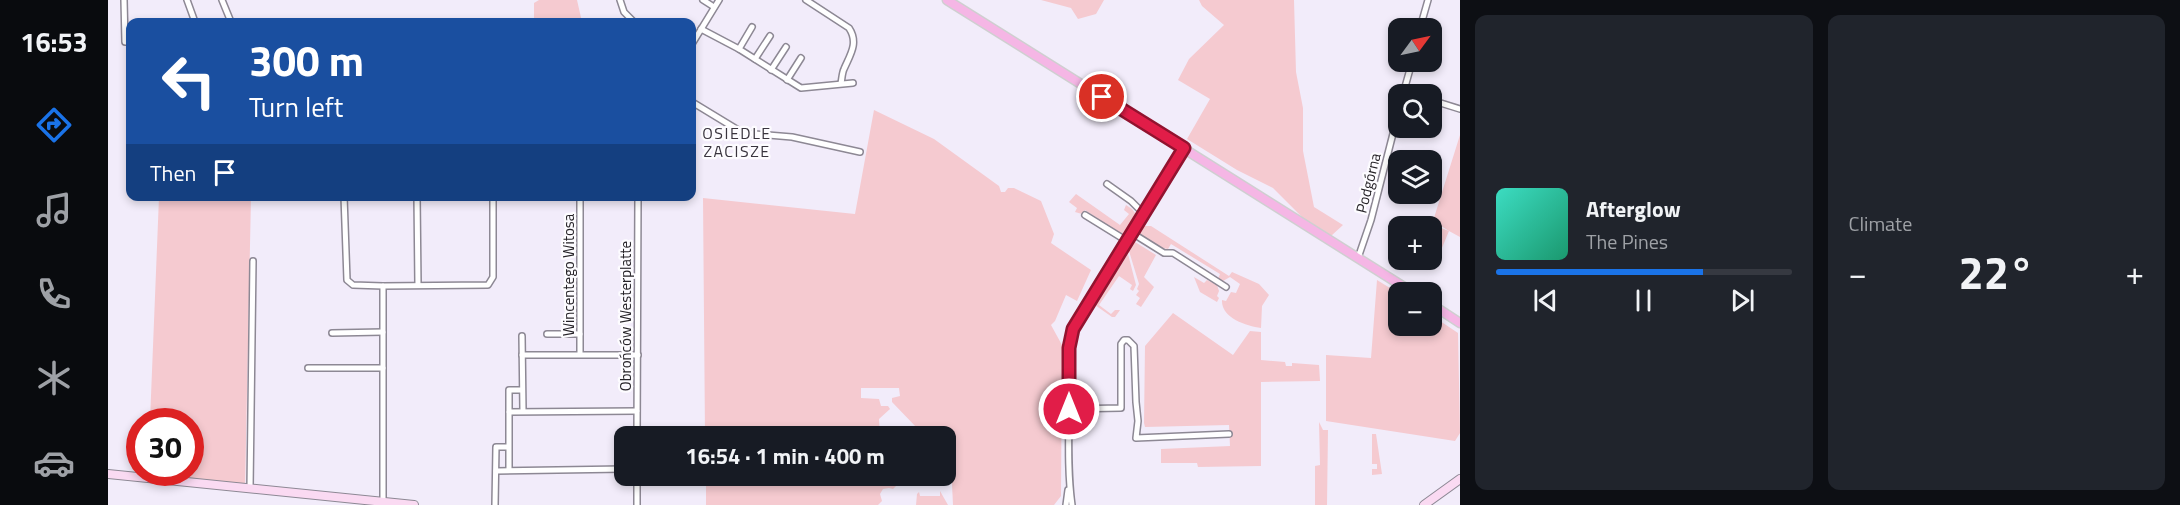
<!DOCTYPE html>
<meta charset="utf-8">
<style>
:root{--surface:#171b24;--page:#20242c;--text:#f1f3f6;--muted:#9ea1a6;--line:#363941;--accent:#1a73e8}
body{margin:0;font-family:"Titillium Web",sans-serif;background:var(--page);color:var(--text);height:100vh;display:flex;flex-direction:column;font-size:22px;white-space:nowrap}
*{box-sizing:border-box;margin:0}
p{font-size:20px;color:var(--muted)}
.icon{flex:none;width:33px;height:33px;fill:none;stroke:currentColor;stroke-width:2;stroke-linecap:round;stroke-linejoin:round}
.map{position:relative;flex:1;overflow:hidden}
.sheet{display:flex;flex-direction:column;gap:15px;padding:15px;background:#0d0f14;width:720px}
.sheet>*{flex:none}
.guide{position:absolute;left:18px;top:18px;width:570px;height:183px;border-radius:12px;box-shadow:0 3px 9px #0003;background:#1a4fa0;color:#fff;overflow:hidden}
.needle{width:39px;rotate:57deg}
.controls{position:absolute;left:1280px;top:18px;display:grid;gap:12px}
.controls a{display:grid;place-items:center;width:54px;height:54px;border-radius:12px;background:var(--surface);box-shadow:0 3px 9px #0003;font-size:30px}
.speed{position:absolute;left:18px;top:408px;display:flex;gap:12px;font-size:30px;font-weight:700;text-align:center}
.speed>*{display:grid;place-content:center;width:78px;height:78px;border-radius:50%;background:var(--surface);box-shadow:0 3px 9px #0003;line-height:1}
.speed .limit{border:9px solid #d22;background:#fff;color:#111}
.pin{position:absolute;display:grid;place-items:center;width:51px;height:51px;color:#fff;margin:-26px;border:3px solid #fff;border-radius:50%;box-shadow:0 2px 6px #0007}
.me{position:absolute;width:66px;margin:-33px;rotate:0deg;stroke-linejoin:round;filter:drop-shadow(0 0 4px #0008)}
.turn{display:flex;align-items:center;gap:21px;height:126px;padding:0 24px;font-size:27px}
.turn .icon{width:78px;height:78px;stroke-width:2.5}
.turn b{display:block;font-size:42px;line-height:51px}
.then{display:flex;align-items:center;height:57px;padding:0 24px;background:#0003;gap:12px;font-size:22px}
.big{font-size:45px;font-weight:700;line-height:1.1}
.sheet .tile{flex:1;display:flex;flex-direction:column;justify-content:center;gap:9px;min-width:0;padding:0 21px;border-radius:12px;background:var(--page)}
.song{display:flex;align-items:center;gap:18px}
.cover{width:72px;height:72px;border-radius:9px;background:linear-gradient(135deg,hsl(170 70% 55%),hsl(160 70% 35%))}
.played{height:6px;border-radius:3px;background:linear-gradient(90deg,var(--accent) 70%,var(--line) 70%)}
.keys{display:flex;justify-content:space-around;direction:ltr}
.heat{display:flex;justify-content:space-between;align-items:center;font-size:33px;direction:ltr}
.sheet .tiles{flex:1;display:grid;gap:15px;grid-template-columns:repeat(2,1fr)}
.trip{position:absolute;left:506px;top:426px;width:342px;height:60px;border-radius:12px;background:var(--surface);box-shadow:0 3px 9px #0003;font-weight:700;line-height:60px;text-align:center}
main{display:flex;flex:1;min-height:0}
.tabs{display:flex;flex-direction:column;width:108px;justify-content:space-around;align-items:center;background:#090b0e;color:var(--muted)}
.tabs .icon{width:42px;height:42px}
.tabs .active{color:var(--accent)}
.tabs b{font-size:27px;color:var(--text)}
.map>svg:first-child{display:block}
</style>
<main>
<nav class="tabs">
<b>16:53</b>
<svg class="icon active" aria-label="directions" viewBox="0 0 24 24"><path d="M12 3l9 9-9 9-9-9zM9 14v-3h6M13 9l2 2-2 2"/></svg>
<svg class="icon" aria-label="music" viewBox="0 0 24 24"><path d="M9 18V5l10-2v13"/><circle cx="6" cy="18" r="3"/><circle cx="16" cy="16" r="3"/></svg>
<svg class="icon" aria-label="phone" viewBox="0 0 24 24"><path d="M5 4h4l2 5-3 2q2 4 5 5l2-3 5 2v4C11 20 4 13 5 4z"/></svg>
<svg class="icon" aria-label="climate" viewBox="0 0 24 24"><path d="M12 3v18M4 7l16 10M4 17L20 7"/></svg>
<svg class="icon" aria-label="car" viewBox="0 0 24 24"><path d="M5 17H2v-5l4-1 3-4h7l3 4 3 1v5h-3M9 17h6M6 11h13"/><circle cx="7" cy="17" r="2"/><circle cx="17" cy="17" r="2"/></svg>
</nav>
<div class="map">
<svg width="1352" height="505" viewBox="0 0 1352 505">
<rect width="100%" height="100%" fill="#f2ecfa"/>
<!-- green -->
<g fill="#f5cad0">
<polygon points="431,0 469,0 474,22 426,22 426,3"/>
<polygon points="933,0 996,0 988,14 970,19 963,8"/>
<polygon points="1091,0 1186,0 1188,72 1195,108 1195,151 1206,207 1235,225 1223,236 1196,219 1165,188 1129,170 1079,139 1102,99 1070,80 1081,59 1116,25 1094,6"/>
<polygon points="766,110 826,139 891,186 893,192 897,192 900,188 906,188 933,201 946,234 943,243 983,270 969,301 958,295 947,321 943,325 954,345 953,496 946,505 845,505 843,463 837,467 837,436 809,436 809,428 784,402 784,398 792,396 791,388 753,388 753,398 771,399 773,406 780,406 782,409 771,419 772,436 597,436 595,198 747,214"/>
<polygon points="1352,135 1352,237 1341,231 1329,260 1323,257 1323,226 1313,226 1315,221 1341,231 1325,221"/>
<polygon points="968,194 1012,225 1021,214 1016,210 1018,205 1024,209 1030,217 1021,233 1013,234 977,210 974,214 967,212 969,208 961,202"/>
<polygon points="51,197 143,197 137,488 39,477 40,473 82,472 82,422 42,421"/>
<path d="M 1036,226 L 1043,226 L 1121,276 L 1124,272 L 1151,284 L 1161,295 L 1154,306 L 1153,328 C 1138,326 1113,318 1114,300 L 1118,301 L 1123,292 L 1128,293 L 1132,284 L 1122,277 L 1115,281 L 1110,279 L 1112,274 L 1063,244 L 1060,249 L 1054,248 L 1031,234 Z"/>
<polygon points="1027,242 1048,255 1036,277 1046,287 1033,307 1028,304 1032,298 1028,295 1031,291 1029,289 1031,284 1021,251"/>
<polygon points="1020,254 1028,285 1025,291 1022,289 1024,285 1011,276 991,305 1003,314 1007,310 1012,310 1007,317 1004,317 987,305"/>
<polygon points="1086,277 1096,283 1099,280 1109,285 1111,291 1109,296 1111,298 1109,302 1092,292"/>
<polygon points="1269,280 1290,293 1290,326 1323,326 1323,315 1350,333 1352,433 1347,441 1218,421 1218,355 1263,358"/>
<polygon points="1065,313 1125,355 1142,331 1153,332 1153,360 1177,362 1178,366 1184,366 1184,363 1211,365 1212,381 1153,382 1153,466 1090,467 1089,463 1053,463 1053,449 1122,446 1121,425 1037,427 1036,423 1037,346"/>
<polygon points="1211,422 1215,430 1220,430 1219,505 1207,505 1207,466 1212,465"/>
<polygon points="1264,434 1268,434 1274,474 1264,475 1264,469 1269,469 1269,464 1264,464"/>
<polygon points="598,476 798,476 785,489 781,488 775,489 772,494 774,501 770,505 598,505"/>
<polygon points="832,491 840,505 808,505 809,494 811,492 812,496 832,496"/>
</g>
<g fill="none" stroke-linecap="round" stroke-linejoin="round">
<!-- street casing -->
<g stroke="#8d8894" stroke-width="8">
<g id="street">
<polyline points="16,0 17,42 22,42"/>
<polyline points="79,0 87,22"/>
<polyline points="114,0 123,22"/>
<polyline points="512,0 516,12 526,22"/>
<polyline points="595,0 606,7"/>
<path d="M 698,0 L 741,28 C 751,43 742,55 736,69 C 734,73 734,79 733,83"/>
<polyline points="1312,28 1320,0"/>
<polyline points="593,29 631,49 693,88 745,83"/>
<polyline points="584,44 611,0"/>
<polyline points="631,49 644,27"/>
<polyline points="647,59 662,36"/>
<polyline points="663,70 678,47"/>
<polyline points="679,80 693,58"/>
<polyline points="1295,94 1304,62"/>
<polyline points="1323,100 1352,109"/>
<polyline points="584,102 635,133 684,137 752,152"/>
<polyline points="999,184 1023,201 1035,213"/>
<polyline points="236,196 239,280 245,285 275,286"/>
<polyline points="309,196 310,285"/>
<polyline points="472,196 472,354"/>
<polyline points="977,215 1019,241"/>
<polyline points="1024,233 1056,253 1065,253 1118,287"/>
<polyline points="1250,258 1263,220 1290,114"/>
<polyline points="224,333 275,332"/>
<polyline points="439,334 472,334"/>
<polyline points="414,336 415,411"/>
<polyline points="414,355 530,355"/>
<polyline points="200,368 275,368"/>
<polyline points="961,409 1013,408 1013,344 1016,340 1020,340 1026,346 1028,402 1030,421 1028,438 1121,434"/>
<polyline points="401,412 529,411"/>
<polyline points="529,436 530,196"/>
<polyline points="401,470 401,390 414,390"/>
<polyline points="388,471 516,469"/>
<polyline points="142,488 145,261"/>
<polyline points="275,502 275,286 380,285 385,277 385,196"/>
<polyline points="387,505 388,447 400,447"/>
<polyline points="529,505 529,476"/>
<polyline points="958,505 960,490"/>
<path d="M 964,505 C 959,470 961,433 961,398 C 961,375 959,351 965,329 L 1075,148"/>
</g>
</g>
<!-- secondary casing -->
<g stroke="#8d8894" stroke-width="10">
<g id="secondary">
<polyline points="0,474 306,505"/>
<polyline points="1316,505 1352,479"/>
</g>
</g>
<!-- primary casing -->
<g stroke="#cfcfd0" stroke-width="11">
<g id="primary">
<polyline points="839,0 1304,292"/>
<polyline points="1323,304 1352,323"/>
</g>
</g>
<!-- street -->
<use href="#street" stroke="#fff" stroke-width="5"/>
<!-- secondary -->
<use href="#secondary" stroke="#fadaf2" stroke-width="8"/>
<!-- primary -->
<use href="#primary" stroke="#f5b6e5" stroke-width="8"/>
</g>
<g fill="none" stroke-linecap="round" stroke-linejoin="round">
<!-- route casing -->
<g stroke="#92132f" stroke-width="15">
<polyline id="route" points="961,409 961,348 965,329 1076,148 994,97"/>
</g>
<!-- route -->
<use href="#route" stroke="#e11d48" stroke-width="10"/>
</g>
<g text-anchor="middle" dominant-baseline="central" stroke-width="4.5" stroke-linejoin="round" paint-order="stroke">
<!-- street labels -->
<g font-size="15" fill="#262328" stroke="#fdfcff">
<text transform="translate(1260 183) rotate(-76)">Podgórna</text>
<text transform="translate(460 275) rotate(-90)">Wincentego Witosa</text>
<text transform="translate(517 316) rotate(-90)">Obrońców Westerplatte</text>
</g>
<!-- neighbourhood labels -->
<g font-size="16" letter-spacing="1.5" fill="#39343e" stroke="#fdfcff">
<text x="629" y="133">OSIEDLE<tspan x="629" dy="18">ZACISZE</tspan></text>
</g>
</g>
</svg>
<div class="controls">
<a><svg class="needle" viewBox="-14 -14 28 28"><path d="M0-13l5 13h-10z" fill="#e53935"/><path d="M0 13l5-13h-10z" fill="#9ea1a6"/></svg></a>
<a><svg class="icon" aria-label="search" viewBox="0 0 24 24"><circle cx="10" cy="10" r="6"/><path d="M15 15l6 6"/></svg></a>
<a><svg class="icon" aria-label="layers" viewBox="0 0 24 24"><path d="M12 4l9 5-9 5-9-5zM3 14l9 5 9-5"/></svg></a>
<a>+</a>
<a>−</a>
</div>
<div class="speed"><div class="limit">30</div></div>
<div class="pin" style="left:994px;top:97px;background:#d93025"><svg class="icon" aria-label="arrive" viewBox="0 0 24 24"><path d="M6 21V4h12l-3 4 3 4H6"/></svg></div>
<svg class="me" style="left:961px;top:409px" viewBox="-20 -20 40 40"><circle r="17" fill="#e11d48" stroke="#fff" stroke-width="3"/><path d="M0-11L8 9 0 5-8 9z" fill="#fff"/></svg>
<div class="trip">16:54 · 1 min · 400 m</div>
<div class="guide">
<div class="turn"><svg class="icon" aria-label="left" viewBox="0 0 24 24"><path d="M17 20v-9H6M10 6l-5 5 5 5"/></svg><div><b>300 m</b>Turn left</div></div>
<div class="then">Then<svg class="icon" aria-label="arrive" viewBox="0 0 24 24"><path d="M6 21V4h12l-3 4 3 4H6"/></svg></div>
</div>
</div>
<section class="sheet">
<div class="tiles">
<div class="tile">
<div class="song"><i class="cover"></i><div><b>Afterglow</b><p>The Pines</p></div></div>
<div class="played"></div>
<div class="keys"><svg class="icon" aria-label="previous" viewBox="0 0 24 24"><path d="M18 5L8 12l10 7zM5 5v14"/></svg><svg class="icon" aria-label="pause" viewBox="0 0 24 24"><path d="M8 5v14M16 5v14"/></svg><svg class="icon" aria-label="next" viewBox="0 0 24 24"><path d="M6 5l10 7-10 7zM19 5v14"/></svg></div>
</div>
<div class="tile"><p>Climate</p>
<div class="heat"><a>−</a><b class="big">22°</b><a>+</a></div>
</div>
</div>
</section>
</main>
